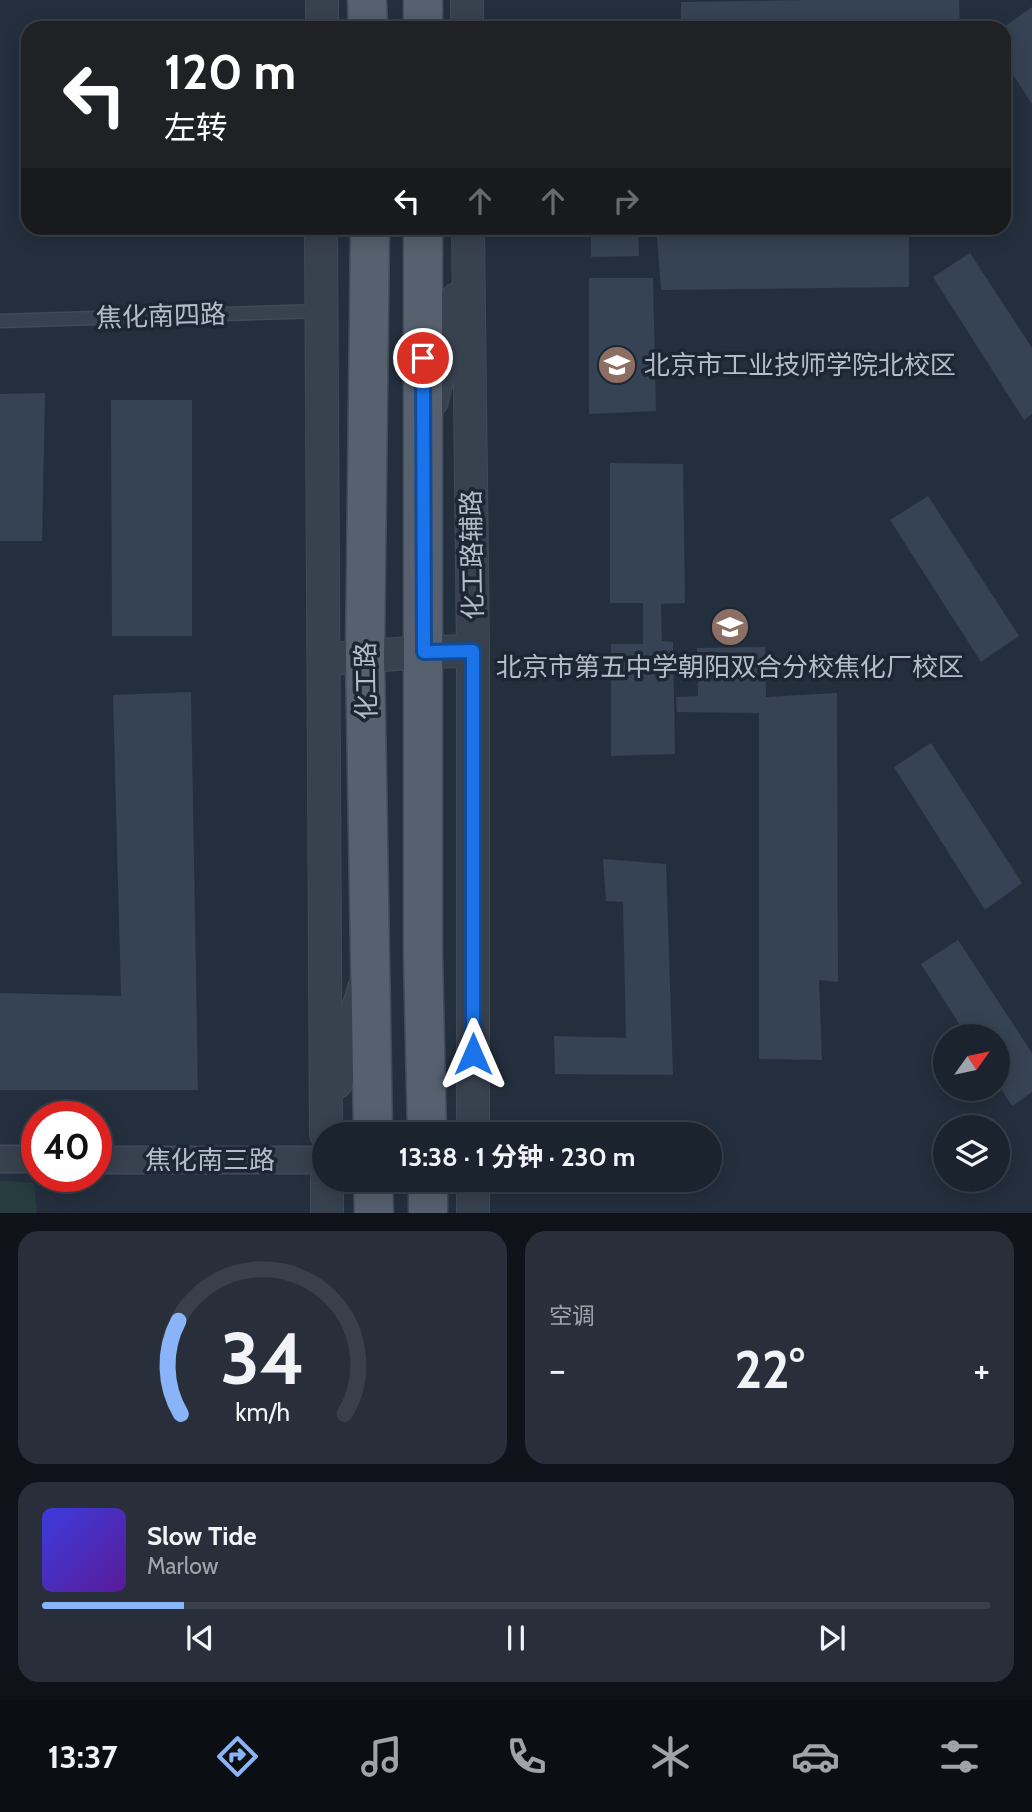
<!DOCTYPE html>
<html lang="zh">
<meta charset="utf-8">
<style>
:root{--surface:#1b232e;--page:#282f3a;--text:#f1f3f6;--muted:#a0a4aa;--line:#39404a;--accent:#8ab4f8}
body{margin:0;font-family:Cabin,"Noto Sans SC",sans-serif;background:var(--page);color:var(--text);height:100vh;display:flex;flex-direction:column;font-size:26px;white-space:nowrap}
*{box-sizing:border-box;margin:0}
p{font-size:23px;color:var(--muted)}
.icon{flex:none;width:38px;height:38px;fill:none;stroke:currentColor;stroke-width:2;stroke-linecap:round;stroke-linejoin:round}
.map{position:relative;height:1213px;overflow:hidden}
.details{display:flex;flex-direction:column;gap:18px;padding:18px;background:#0f1319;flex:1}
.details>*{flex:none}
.top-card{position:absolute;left:21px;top:21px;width:990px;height:214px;border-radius:21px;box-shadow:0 4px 18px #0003,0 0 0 2px var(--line);background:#202124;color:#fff;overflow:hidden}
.needle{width:46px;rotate:57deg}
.tools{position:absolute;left:933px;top:1024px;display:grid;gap:14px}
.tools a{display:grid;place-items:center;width:77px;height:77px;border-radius:50%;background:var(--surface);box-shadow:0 4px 18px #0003,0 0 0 2px var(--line);font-size:35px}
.speed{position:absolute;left:21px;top:1101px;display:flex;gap:14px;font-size:35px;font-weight:700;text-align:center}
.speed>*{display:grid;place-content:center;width:91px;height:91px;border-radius:50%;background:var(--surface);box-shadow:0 4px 18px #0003,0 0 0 2px var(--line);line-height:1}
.speed .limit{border:10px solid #d22;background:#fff;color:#111}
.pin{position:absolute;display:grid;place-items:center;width:60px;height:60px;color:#fff;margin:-30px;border:4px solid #fff;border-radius:50%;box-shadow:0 2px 7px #0007}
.me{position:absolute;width:77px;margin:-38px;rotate:0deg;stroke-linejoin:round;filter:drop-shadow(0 0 5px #0008)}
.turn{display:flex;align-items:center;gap:24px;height:147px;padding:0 28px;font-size:32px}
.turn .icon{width:91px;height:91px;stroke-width:2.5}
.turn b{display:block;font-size:49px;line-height:60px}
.lanes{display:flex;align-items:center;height:66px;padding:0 28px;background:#0003;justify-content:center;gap:35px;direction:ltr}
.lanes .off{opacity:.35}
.big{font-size:52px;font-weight:700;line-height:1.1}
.details .widget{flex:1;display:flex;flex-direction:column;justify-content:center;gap:10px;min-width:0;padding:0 24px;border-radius:21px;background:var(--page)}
.details .dial{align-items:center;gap:0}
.dial svg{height:182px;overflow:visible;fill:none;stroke:var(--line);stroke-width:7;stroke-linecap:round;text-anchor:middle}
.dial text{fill:var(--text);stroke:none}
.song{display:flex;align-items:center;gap:21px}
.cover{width:84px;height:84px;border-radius:10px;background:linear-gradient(135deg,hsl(240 70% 55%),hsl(270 70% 35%))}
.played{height:7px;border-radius:4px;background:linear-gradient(90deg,var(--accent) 15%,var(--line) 15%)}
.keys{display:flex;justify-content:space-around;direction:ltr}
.heat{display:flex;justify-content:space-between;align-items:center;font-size:38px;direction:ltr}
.details .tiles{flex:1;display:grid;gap:18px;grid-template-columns:1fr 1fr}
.widget:last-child{grid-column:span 2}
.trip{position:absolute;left:312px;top:1122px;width:410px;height:70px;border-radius:35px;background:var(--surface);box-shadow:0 4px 18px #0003,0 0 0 2px var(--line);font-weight:700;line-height:70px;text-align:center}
.dock{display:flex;height:112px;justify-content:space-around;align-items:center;background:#0b0e12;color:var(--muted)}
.dock .icon{width:49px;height:49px}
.dock .selected{color:var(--accent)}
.dock b{font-size:32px;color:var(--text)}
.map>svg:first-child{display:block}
</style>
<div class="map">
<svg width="1032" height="1214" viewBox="0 0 1032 1214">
<rect width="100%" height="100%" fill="#242f3e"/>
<!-- green -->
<polygon fill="#263c3f" points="0,1180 34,1183 37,1213 0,1213"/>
<!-- building -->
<g fill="#364354">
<polygon points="806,0 959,0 960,28 681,28 681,2"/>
<polygon points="1032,7 1032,104 1004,61 1004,27"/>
<polygon points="591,228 638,228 639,256 591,257"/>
<polygon points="909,233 909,287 661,290 657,237"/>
<polygon points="970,253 1032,348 1032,414 1024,420 933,277"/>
<polygon points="589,278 653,278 656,411 589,414"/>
<polygon points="45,393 42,541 0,541 0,394"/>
<polygon points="111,400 192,400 192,636 112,636"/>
<polygon points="610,463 683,464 685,603 661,604 662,641 673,642 675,754 611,756 611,644 643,644 643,603 610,603"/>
<polygon points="928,496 1019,636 981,662 890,520"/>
<polygon points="765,647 766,697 837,693 838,982 819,980 822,1060 759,1059 759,713 677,712 676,697 698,696 697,648"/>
<polygon points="191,692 198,1090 0,1090 0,993 121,996 113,695"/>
<polygon points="931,743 1022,883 985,910 894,767"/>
<polygon points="603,859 666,864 673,1075 555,1074 554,1036 626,1038 623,902 606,901"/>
<polygon points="958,940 1032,1053 1032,1092 1012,1106 998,1084 998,1036 967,1036 921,964"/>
</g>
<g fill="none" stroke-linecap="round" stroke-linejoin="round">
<!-- service casing -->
<g stroke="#414a57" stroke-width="15">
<polyline id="service" points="0,321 321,311"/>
</g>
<!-- minor casing -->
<g stroke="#414a57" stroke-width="29">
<g id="minor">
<polyline points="0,1159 37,1159"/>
<polyline points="96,1160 324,1160"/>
</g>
</g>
<!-- tertiary casing -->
<g stroke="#414a57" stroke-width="34">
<g id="tertiary">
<polyline points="467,0 467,28"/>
<polyline points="322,28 322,0"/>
<polyline points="321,228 326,1134"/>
<polyline points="468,228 473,651 473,1134"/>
<polyline points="432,401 457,299"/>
<polyline points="342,658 424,652 473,651"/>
<polyline points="336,1083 364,988"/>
<polyline points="327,1180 327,1214"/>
<polyline points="473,1214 473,1180"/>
</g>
</g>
<!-- primary casing -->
<g stroke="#414a57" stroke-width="41">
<g id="primary">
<polyline points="367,0 368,28"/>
<polyline points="423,0 423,28"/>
<polyline points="370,228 365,656 373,1134"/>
<polyline points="423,228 423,956 427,1134"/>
<polyline points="373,1180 374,1214"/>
<polyline points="428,1214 428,1180"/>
</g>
</g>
<!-- service -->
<use href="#service" stroke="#38414e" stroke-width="12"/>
<!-- minor -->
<use href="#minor" stroke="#38414e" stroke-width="26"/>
<!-- tertiary -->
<use href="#tertiary" stroke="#38414e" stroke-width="32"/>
<!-- primary -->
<use href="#primary" stroke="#56606e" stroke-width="38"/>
</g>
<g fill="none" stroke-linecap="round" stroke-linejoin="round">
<!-- route casing -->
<g stroke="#114b97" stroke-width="18">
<polyline id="route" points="423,358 424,652 473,651 473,1054"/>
</g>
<!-- route -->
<use href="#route" stroke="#1a73e8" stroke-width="12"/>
</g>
<!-- icons -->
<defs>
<g id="university-disc" transform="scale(2.0125)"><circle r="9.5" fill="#8d6e63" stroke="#1d2633"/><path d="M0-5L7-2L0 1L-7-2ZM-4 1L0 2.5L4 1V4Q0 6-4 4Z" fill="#fff"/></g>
<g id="school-disc" transform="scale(2.0125)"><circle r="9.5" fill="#8d6e63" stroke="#1d2633"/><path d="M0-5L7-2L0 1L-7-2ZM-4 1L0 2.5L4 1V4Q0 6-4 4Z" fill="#fff"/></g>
</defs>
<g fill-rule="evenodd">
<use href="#university-disc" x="617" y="365"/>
<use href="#school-disc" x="730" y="627"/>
</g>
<g text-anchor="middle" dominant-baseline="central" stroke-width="7" stroke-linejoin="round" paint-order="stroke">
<!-- street labels -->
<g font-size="26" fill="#b4bcc9" stroke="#1d2633">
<text transform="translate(161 316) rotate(-2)">焦化南四路</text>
<text transform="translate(472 555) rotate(-91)">化工路辅路</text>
<text transform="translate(366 681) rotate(-91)">化工路</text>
<text x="210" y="1160">焦化南三路</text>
</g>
<!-- poi labels -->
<g font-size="26" fill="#b4bcc9" stroke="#1d2633" text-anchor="start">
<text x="644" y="365">北京市工业技师学院北校区</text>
<text x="730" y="667" text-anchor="middle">北京市第五中学朝阳双合分校焦化厂校区</text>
</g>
</g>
</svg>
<div class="tools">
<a><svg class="needle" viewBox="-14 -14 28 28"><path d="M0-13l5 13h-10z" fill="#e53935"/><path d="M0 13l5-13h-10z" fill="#a0a4aa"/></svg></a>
<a><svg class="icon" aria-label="layers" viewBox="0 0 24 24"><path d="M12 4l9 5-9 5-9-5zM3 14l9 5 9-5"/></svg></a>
</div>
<div class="speed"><div class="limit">40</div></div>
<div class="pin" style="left:423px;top:358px;background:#d93025"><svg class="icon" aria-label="arrive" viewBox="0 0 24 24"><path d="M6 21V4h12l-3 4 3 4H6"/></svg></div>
<svg class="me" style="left:473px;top:1054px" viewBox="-20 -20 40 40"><path d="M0-17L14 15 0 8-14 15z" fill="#1a73e8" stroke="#fff" stroke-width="4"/></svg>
<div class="trip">13:38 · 1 分钟 · 230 m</div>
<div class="top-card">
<div class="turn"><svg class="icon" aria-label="left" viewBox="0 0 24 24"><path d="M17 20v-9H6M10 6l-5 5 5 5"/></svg><div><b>120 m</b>左转</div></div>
<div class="lanes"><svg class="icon" aria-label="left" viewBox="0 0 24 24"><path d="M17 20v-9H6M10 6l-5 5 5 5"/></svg><svg class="icon off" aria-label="ahead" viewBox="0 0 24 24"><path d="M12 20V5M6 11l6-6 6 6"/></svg><svg class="icon off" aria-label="ahead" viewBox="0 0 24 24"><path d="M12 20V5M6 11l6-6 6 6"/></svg><svg class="icon off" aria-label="right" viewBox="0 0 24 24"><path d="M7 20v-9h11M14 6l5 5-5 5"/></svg></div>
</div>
</div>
<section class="details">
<div class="tiles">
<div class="widget dial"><svg viewBox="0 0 100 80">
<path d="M14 69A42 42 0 1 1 86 69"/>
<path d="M14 69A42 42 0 0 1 13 28" stroke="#8ab4f8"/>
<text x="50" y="56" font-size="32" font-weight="700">34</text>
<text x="50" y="72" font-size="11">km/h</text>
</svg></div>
<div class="widget"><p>空调</p>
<div class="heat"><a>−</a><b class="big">22°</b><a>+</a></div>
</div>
<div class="widget">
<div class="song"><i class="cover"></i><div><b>Slow Tide</b><p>Marlow</p></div></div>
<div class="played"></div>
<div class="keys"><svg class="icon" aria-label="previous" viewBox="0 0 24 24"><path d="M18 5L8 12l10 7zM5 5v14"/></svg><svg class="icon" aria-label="pause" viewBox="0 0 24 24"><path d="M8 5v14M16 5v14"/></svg><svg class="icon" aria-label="next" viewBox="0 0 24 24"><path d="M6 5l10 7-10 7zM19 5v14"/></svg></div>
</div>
</div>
</section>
<nav class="dock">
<b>13:37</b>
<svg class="icon selected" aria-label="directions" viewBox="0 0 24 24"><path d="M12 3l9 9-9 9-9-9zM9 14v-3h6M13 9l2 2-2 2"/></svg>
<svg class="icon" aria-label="music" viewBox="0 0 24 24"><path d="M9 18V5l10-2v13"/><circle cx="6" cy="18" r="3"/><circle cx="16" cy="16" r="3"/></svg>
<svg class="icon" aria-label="phone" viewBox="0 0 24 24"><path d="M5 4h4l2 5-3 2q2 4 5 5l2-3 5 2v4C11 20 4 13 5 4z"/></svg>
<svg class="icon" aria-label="climate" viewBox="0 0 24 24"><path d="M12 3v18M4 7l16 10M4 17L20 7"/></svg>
<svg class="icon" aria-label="car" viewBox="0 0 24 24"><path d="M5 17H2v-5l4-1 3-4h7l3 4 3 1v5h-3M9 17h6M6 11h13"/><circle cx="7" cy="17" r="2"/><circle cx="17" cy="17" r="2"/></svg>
<svg class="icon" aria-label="filters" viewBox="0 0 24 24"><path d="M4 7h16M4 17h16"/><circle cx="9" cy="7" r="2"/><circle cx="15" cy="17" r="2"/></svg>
</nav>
